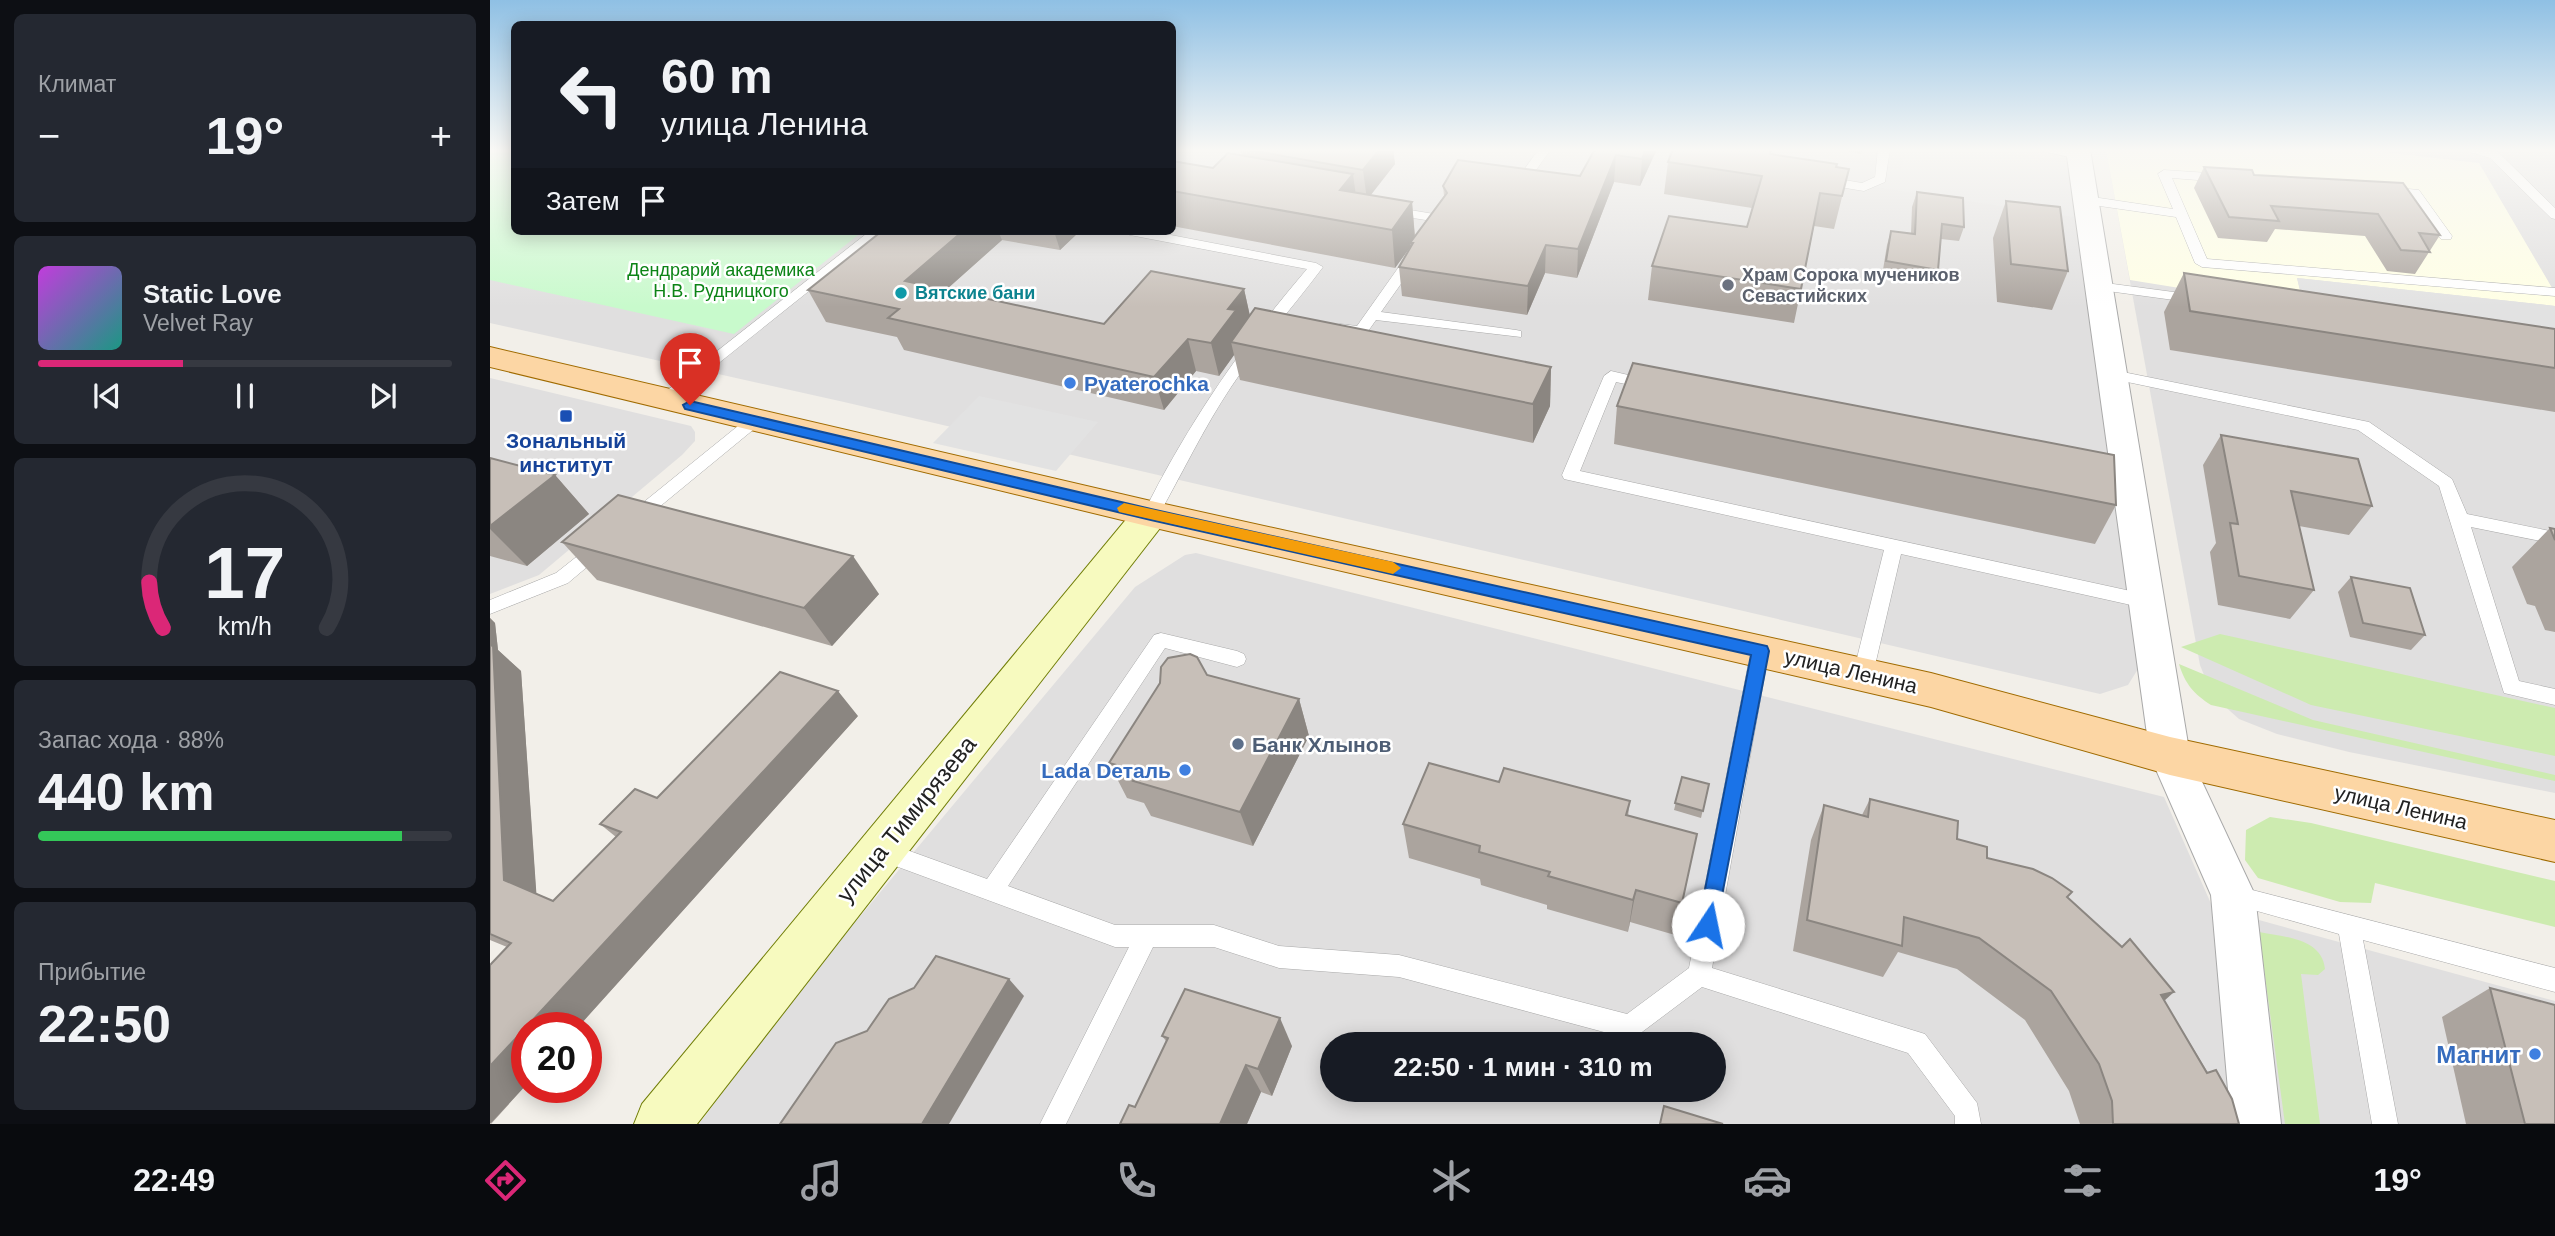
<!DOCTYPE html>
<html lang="ru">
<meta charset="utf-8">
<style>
:root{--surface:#171b24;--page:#242831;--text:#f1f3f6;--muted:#9ea1a6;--line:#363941;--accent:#db2777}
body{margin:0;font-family:Arial,sans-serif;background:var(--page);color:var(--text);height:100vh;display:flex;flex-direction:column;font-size:26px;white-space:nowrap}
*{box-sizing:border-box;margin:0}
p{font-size:23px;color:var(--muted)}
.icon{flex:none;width:38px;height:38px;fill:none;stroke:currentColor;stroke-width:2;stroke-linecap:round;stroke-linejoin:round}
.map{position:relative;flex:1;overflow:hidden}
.details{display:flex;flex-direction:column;gap:14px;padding:14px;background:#0d0f14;width:490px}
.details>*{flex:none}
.banner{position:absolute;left:21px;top:21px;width:665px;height:214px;border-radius:10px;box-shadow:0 4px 18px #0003;background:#171b24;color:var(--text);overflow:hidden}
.speed{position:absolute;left:21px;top:1012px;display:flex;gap:14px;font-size:35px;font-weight:700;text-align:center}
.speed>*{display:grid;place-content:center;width:91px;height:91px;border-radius:50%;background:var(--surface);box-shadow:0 4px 18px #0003;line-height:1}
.speed .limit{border:10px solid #d22;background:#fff;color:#111}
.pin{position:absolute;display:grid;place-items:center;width:60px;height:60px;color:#fff;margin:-72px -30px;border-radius:50% 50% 50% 0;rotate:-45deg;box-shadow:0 0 7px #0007}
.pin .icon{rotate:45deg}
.me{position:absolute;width:77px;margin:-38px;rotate:11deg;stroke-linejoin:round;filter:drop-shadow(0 0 5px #0008)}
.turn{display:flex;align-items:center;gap:24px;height:147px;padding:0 35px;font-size:32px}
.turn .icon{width:91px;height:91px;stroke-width:2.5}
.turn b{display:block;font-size:49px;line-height:60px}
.then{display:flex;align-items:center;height:66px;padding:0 35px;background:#0003;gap:14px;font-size:26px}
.big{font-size:52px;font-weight:700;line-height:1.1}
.details .card{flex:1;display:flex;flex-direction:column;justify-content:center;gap:10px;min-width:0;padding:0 24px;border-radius:10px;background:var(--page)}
.details .dial{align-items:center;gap:0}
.dial svg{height:182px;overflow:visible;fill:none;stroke:var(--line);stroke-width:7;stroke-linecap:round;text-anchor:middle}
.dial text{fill:var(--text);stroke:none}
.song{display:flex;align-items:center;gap:21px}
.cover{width:84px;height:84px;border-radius:10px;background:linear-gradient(135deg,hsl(290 70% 55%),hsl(170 70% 35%))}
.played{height:7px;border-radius:4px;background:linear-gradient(90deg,var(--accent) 35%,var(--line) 35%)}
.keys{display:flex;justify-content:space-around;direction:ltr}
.heat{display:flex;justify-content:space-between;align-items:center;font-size:38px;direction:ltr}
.charge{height:10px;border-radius:5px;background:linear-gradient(90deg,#34c759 88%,var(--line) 0)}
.trip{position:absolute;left:830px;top:1032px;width:406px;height:70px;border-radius:35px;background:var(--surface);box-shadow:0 4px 18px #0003;font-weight:700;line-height:70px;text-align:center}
.tabs{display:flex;height:112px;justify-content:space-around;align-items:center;background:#090b0e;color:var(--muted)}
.tabs .icon{width:49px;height:49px}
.tabs .current{color:var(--accent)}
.tabs b{font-size:32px;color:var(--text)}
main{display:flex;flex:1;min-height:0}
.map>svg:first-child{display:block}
</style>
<main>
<section class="details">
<div class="card"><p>Климат</p>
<div class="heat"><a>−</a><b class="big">19°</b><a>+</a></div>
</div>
<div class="card">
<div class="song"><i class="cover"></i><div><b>Static Love</b><p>Velvet Ray</p></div></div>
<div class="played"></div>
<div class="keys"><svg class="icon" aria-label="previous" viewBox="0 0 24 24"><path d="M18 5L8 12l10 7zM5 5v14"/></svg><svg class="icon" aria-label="pause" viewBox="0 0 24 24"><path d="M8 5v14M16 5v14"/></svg><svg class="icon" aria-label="next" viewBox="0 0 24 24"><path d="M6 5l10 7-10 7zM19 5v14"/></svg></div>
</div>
<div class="card dial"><svg viewBox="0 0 100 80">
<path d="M14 69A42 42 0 1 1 86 69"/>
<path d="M14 69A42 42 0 0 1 8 49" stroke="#db2777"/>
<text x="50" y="56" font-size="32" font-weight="700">17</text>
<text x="50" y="72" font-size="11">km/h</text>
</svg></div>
<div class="card"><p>Запас хода · 88%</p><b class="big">440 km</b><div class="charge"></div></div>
<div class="card"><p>Прибытие</p><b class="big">22:50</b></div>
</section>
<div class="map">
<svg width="2065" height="1124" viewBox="0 0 2065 1124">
<rect width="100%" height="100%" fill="#f2efe9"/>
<!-- residential -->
<g fill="#e0dfdf" fill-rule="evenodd">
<polygon points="0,149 24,149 24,231 682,231 683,149 1575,149 1648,669 1638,685 1610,694 354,402 0,323"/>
<polygon points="2065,149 2065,793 1859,752 1787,734 1749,719 1722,695 1710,665 1616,150"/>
<polygon points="0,378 201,426 205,432 205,441 192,455 49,575 0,594"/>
<path d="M 706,553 L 1674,797 L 1722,906 L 1745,1124 L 209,1124 L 327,968 L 645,587 L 695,555 ZM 842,1045 L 1223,1045 L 1223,1090 L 842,1090 Z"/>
<polygon points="1758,917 2065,1001 2065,1124 1786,1124"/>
</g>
<!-- education -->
<polygon fill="#ffffe5" points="1868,149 1989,163 2065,293 2065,306 1807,278 1814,308 1640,280 1616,150"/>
<!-- grass -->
<g fill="#cdebb0">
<polygon points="1730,634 2065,708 2065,756 1821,705 1691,647"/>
<path d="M 1689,664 L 1823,720 L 2065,775 L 2065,781 L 1721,705 C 1704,694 1695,684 1689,664 Z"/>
<polygon points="1780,817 1821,823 2065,881 2065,927 1885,883 1881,903 1850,902 1768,878 1755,860 1756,830"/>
<path d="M 1769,932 C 1794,937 1832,938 1835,969 L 1828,975 L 1811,974 L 1830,1124 L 1795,1124 Z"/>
</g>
<!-- park -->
<polygon fill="#c8facc" points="0,149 24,149 24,231 373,231 244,334 0,280"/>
<!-- parking -->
<g fill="#e2e2e2">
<polygon points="1416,149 1469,149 1577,163 1584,217 1266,169 1276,150 1411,170"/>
<polygon points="1807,278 2065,306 2065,360 1820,326"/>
<polygon points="489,396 608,422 566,471 443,443"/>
</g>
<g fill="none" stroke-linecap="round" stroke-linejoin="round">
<!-- lane casing -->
<g stroke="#a9a9a9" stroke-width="1">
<g id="lane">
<polygon points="1049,149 1061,149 1039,180 1031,180 1029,177"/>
<polygon points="1388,149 1400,149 1395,182 1374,191 1331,184 1325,180 1331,176 1372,183 1385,177"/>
<polygon points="1543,149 1576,149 1595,155 1589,159"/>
<polygon points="1970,149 2008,152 2065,208 2065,219 2061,218 2000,158"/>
<polygon points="1674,170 1733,174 1739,178 1733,182 1682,178 1717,259 2065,288 2065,296 1712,267 1705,263 1686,217 1596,204 1590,200 1596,196 1683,209 1668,174"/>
<polygon points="1897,187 1929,190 1962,236 1961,239 1951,239 1921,196 1893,194 1891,191"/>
<polygon points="902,207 950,215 956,219 948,231 943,232 937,228 942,221 898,214 898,208"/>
<polygon points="380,231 394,231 180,402 170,402 167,399 170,396"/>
<path d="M 634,231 L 660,231 L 826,263 L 833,267 C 803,307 769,345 741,387 C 713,429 692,474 667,518 L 661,520 L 653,514 C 697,425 752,345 817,269 L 640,235 Z"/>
<polygon points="923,253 930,257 891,312 1026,330 1031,331 1031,337 886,320 876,334 845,331 843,328 850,324 867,326 918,254"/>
<polygon points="1608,282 1706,295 1713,299 1706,303 1603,289 1601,286"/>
<polygon points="1623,370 1879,422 1962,479 1977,514 2065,532 2065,544 1981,527 2029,681 2065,689 2065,705 2014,693 1949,486 1868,430 1618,378 1616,375 1618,372"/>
<polygon points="1121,371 1164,381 1167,384 1159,389 1126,382 1090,471 1659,595 1665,597 1668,602 1665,607 1659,609 1411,554 1383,674 1380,679 1373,682 1366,679 1363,674 1394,550 1074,479 1072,475 1114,376"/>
<polygon points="264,416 269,417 272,421 269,425 151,522 139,522 137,518 139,514 259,417"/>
<polygon points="110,541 116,543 119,547 116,551 78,583 0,614 0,600 66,573 104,543"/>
<polygon points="671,633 747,651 754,654 756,659 754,664 747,667 675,648 518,886 625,925 724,925 789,946 909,955 1137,1014 1199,968 1261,651 1263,646 1270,644 1277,646 1279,651 1222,968 1435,1034 1487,1103 1491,1124 1465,1124 1465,1116 1418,1053 1212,987 1148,1035 1140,1039 909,977 789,968 724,947 663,947 576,1124 550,1124 639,947 625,947 392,861 384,858 381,851 384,844 392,841 497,879 664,635"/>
<polygon points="1743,885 2065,968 2065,992 1873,940 1908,1124 1882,1124 1849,934 1735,902 1732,895 1735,888"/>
</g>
</g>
<!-- street casing -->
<g stroke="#a9a9a9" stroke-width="2">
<polygon id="street" points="1576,149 1600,149 1700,756 1765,895 1791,1124 1741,1124 1721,895 1660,756"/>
</g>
<!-- secondary casing -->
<g stroke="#707d05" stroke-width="2">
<polygon id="secondary" points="661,501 674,505 680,514 674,523 207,1124 144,1124 152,1104 648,505"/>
</g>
<!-- primary casing -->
<g stroke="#a06b00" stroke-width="2">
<polygon id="primary" points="0,347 661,501 1441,673 1680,737 2065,820 2065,862 1680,775 1441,707 661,527 0,367"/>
</g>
<!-- lane -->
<use href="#lane" fill="#fff" fill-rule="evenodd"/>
<!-- street -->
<use href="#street" fill="#fff" fill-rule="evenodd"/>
<!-- secondary -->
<use href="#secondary" fill="#f7fabf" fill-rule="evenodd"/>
<!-- primary -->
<use href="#primary" fill="#fcd6a4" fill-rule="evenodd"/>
</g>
<!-- wall -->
<g fill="#aba49e">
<polygon points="750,149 903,149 905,164 880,195 922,202 925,236 954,196 953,186 1090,176 1105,149 1167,149 1150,186 1124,182 1087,278 1055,273 1037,315 912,296 909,267 921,246 905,268 682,226 682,161 723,168 752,155"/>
<polygon points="1346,149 1373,149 1371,154"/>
<polygon points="1280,154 1359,169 1344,229 1324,226 1304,323 1158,300 1162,266 1257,227 1262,208 1174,194 1178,162"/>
<polygon points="1714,167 1764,175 1913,183 1950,235 1925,274 1897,271 1875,236 1785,229 1777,242 1728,238 1704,188"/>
<polygon points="1427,192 1474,227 1469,241 1451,239 1448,270 1443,284 1392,276 1397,245 1401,231 1421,234 1422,207"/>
<polygon points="1516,201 1578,271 1562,310 1507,302 1503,238"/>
<polygon points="392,231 590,231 570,250 512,240 456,290 614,324 754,289 760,316 1061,367 1060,406 1043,443 750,380 744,355 729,376 706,371 674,410 414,350 407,337 336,322 318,290"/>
<polygon points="1694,273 2065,329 2065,412 1680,350 1674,312"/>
<polygon points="1127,406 1626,505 1605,544 1124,444"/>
<polygon points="1731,435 1882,506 1859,535 1809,526 1824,590 1800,619 1728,605 1720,552 1726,543 1713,465"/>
<polygon points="0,458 65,475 99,514 37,566 0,556"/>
<polygon points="2060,528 2065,529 2065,632 2055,630 2045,606 2037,604 2022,567"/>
<polygon points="72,542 389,594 342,646 107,580"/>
<polygon points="1861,577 1935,635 1921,650 1860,637 1848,592"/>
<polygon points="0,618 5,623 8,650 31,671 46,893 63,901 126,837 110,824 167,798 368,716 1,1124 17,947 0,940"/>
<polygon points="717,675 809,699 819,736 763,846 661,816 654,803 637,798 619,763"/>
<polygon points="1192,777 1219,784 1211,818 1184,810"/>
<polygon points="1009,782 1140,801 1138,816 1207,834 1185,935 1140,922 1138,932 1057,909 1057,905 991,885 990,879 919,858 913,824"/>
<polygon points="1380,799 1467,839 1497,858 1577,898 1674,1000 1749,1124 1590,1124 1579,1091 1535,1020 1467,969 1408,952 1393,977 1303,951 1321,840 1334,805 1372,815"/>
<polygon points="2000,988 2065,1124 1976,1124 1952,1017"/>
<polygon points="672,1036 802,1046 782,1096 771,1092 757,1124 630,1124 645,1107 676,1041"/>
</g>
<!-- shaded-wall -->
<g fill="#8b8681">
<polygon points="903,149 905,164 877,200 873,170 890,150"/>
<polygon points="1156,149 1167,149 1150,186 1152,159"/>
<polygon points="1126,155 1124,182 1087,278 1088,249"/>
<polygon points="863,174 868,211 850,190"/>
<polygon points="922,202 925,240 920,243 921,246 905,268 902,230"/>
<polygon points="473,231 508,231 512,240 430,313 415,281"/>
<polygon points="564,231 590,231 570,250"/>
<polygon points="1056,245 1055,273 1037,315 1038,286"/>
<polygon points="754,289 761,321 741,342 744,355 729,376 721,343 738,309"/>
<polygon points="698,339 706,371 674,410 664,377"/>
<polygon points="1061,367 1060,406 1043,443 1043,404"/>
<polygon points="65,475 99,514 37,566 0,529 0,526"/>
<polygon points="363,556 389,594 342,646 314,608"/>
<polygon points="0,618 5,623 8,650 31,671 47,902 14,880 0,669"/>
<polygon points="348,691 368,716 88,1027 37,1027 37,1084 0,1124 0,1066"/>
<polygon points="809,699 819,736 763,846 750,812"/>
<polygon points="1146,890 1140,922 1138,932 1143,900"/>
<polygon points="519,979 534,996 459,1124 432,1124"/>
<polygon points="1684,992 1652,1021 1671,995"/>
<polygon points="790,1018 802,1046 782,1096 768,1069"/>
<polygon points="756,1065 771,1092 757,1124 730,1124"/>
</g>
<!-- building -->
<g fill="#c7bfb8" stroke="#8b8681" stroke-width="2">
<polygon points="753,149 890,149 873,170"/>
<polygon points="1105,149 1156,149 1152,159 1126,155 1088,249 1056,245 1038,286 909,267 923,243 920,243 957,193 953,186 968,160 1090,176"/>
<polygon points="1183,149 1276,149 1281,150 1280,154 1347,164 1346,167 1359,169 1352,196 1330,193 1311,289 1162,266 1179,216 1257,227 1272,176 1178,162"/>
<polygon points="738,153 863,174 850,190 922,202 902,230 682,191 682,161 723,168"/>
<polygon points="1714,167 1762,170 1764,175 1913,183 1950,235 1929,233 1940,252 1911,250 1888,214 1781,206 1789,221 1739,217"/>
<polygon points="1427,192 1473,198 1474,227 1452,224 1448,270 1396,261 1401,231 1425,234"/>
<polygon points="1516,201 1570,207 1578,271 1521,264"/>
<polygon points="392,231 473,231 415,281 614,324 661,271 754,289 738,309 746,310 721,343 698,339 664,377 398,318 409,309 318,290"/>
<polygon points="1694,273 2065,329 2065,368 1700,311"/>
<polygon points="765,308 1061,367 1043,404 741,342"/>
<polygon points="1143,363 1624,455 1626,505 1127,406"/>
<polygon points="1731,435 1868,459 1882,506 1801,491 1824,590 1749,576 1740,523 1748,524"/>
<polygon points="0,458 65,475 0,526"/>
<polygon points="128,495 363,556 314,608 72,542"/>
<polygon points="2060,528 2065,529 2065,540"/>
<polygon points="1861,577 1920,588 1935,635 1873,623"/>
<polygon points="3,645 14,880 63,901 131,832 110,824 145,789 167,798 290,672 348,691 0,1066 0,965 21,943 0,934 0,646"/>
<polygon points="700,654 707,657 717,675 809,699 750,812 643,781 649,771 619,763 670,683 671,667 678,658"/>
<polygon points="939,763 1009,782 1014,768 1140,801 1136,815 1207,834 1192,903 1146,890 1143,900 1058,876 1060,872 989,852 990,846 913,824"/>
<polygon points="1192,777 1219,784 1213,811 1185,803"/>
<polygon points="1380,799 1468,821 1467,839 1497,847 1497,858 1543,869 1562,878 1582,892 1577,897 1632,947 1640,939 1684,992 1671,995 1717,1073 1726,1070 1742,1099 1749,1124 1623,1124 1622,1101 1609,1064 1561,991 1489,938 1414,917 1412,946 1317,920 1334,805 1378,817"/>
<polygon points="446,956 519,979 432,1124 290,1124 346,1043 377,1031 399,999 424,988"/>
<polygon points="2000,988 2065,1005 2065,1124 2035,1124"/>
<polygon points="695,989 790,1018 768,1069 756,1065 730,1124 630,1124 639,1105 645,1107 678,1038 672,1036"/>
<polygon points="1174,1106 1233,1124 1170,1124"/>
</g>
<!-- sky -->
<linearGradient id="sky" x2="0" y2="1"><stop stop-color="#8fc0e4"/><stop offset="0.49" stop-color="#f9f8f5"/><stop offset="1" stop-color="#f9f8f5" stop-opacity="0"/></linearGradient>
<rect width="2065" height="307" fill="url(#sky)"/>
<!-- route -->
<polygon fill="#1a73e8" stroke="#114b97" stroke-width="2" points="200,401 661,509 1277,646 1279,651 1225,932 1218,935 1211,932 1208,925 1261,655 661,520 195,409 193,405"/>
<!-- slow -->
<polygon fill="#f59e0b" points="634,503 903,562 911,568 903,574 629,512 627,508"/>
<!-- markers -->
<circle fill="#6b7280" stroke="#fff" stroke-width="2.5" cx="1238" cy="285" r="7"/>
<circle fill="#0f9aa8" stroke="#fff" stroke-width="2.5" cx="411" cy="293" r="7"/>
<g fill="#3f7fe0" stroke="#fff" stroke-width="2.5">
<circle cx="580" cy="383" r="7"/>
<circle cx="695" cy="770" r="7"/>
<circle cx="2045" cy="1054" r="7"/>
</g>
<rect fill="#1a4fb4" stroke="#fff" stroke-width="2.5" x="69" y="409" width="14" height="14" rx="3.5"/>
<circle fill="#5c6f8a" stroke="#fff" stroke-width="2.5" cx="748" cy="744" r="7"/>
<g text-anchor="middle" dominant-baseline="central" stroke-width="5" stroke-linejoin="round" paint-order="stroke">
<!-- far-park labels -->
<g font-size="18" fill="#0c8416" stroke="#fff">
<text x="231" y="270">Дендрарий академика<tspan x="231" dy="21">Н.В. Рудницкого</tspan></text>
</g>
<!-- far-worship labels -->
<g font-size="18" font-weight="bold" fill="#5b616d" stroke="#fff" text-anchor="start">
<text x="1252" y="275">Храм Сорока мучеников<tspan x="1252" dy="21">Севастийских</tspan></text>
</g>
<!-- far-culture labels -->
<g font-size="18" font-weight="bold" fill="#0d838f" stroke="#fff" text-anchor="start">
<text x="425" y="293">Вятские бани</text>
</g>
<!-- shop labels -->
<g font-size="21" font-weight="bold" fill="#366cbe" stroke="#fff" text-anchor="start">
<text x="594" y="383">Pyaterochka</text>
<text x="681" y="770" text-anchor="end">Lada Dеталь</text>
</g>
<!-- transit labels -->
<g font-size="21" font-weight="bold" fill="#164399" stroke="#fff">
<text x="76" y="440">Зональный<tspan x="76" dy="24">институт</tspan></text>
</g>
<!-- street labels -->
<g font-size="21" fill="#222" stroke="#fff">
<text transform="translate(1361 671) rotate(13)">улица Ленина</text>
<text transform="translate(1911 807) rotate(13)">улица Ленина</text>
</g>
<!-- service labels -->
<g font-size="21" font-weight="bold" fill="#4e5e75" stroke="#fff" text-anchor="start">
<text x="762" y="744">Банк Хлынов</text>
</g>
<!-- near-street labels -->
<g font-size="24" fill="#222" stroke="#fff">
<text transform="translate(416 819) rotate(-51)">улица Тимирязева</text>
</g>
<!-- near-shop labels -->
<g font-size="24" font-weight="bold" fill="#366cbe" stroke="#fff" text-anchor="end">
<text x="2031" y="1054">Магнит</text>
</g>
</g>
</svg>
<div class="speed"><div class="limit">20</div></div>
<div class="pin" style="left:200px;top:405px;background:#d93025"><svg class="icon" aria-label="arrive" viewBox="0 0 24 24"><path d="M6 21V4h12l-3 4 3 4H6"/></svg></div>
<svg class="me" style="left:1218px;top:925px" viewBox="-20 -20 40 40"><circle r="19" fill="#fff"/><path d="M0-13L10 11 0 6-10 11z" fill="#1a73e8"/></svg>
<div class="trip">22:50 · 1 мин · 310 m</div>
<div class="banner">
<div class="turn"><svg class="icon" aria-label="left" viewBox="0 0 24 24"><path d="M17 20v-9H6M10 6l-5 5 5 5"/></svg><div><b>60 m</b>улица Ленина</div></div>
<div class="then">Затем<svg class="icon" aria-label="arrive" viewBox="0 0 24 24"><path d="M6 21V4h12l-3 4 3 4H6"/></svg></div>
</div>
</div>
</main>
<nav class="tabs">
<b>22:49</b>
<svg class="icon current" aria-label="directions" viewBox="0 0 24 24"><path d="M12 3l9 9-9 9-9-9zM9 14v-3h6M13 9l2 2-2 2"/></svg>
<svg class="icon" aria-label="music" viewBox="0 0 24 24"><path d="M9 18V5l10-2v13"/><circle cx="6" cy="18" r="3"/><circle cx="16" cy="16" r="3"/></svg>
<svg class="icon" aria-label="phone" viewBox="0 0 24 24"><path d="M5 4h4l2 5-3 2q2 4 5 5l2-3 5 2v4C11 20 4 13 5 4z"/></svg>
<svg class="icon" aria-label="climate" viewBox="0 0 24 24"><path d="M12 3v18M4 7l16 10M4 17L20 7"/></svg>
<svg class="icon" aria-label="car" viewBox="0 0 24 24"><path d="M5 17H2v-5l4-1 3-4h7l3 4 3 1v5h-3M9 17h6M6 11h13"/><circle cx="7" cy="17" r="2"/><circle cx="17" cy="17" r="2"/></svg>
<svg class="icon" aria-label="filters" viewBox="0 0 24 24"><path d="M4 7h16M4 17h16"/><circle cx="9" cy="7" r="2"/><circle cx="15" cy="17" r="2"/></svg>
<b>19°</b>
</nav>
